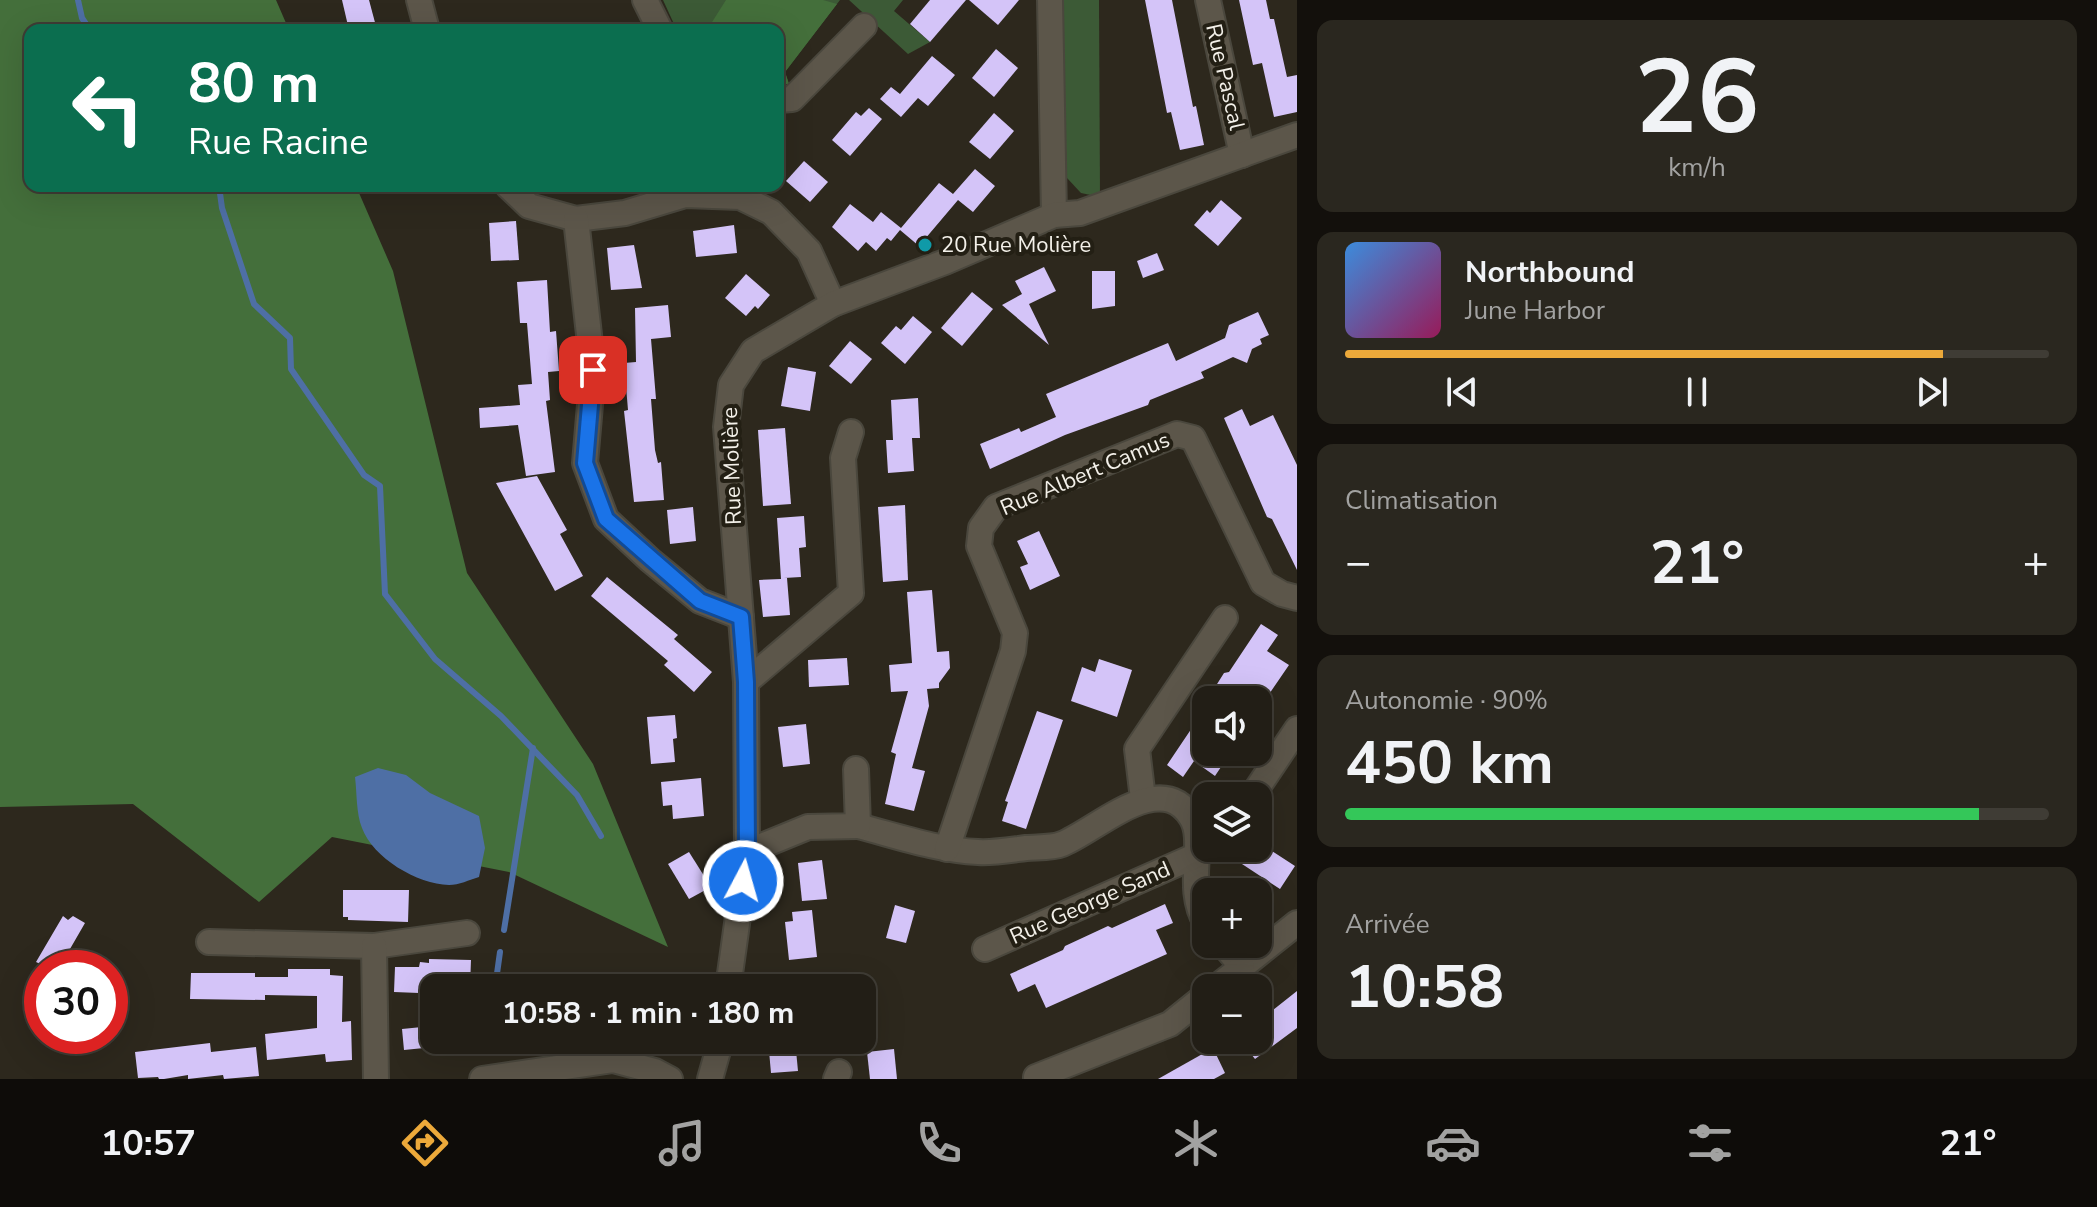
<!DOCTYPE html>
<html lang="fr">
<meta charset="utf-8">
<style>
:root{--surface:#221e16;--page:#2a271f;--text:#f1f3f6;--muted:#a2a2a1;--line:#3f3c35;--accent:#eca93a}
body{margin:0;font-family:"Nunito Sans",sans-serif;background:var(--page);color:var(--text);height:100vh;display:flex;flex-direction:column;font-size:30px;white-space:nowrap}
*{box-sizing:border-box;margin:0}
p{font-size:26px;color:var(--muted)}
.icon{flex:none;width:44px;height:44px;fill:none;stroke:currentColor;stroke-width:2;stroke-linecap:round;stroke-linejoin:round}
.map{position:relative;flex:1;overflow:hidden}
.details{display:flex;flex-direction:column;gap:20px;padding:20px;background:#13100c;width:800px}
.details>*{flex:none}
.hud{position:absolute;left:24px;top:24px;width:760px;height:168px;border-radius:16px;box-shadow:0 8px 32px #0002,0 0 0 2px var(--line);background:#0b6e4f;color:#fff;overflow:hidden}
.buttons{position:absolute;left:1192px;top:686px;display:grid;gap:16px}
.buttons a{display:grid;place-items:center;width:80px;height:80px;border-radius:16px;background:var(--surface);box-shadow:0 8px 32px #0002,0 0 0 2px var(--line);font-size:40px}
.speed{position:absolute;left:24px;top:950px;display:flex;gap:16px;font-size:40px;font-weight:700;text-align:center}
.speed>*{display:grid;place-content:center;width:104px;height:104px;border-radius:50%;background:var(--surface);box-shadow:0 8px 32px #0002,0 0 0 2px var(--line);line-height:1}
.speed .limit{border:12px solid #d22;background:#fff;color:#111}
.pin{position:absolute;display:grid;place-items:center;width:68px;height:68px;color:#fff;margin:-34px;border-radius:16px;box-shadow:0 4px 12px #0006}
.me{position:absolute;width:88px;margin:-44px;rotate:6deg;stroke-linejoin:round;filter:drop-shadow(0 0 6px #0008)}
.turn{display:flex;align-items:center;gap:28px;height:168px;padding:0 32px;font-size:36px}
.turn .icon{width:104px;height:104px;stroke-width:2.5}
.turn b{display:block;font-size:56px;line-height:68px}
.big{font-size:60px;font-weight:700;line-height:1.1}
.details .tile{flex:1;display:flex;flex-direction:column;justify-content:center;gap:12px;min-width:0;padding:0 28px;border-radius:16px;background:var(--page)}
.details .dial{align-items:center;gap:0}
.dial b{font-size:104px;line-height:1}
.song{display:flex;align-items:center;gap:24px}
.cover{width:96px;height:96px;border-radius:12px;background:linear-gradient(135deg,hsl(210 70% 55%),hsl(330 70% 35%))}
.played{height:8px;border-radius:4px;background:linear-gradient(90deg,var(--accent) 85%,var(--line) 85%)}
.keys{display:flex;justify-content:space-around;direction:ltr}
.heat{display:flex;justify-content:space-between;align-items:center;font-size:44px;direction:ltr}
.charge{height:12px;border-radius:6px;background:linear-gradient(90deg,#34c759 90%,var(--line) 0)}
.trip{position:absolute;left:420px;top:974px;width:456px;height:80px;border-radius:16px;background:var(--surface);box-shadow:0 8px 32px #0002,0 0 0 2px var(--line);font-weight:700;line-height:80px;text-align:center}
.menu{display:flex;height:128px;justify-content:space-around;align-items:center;background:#0e0c09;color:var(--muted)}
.menu .icon{width:56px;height:56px}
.menu .on{color:var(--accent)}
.menu b{font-size:36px;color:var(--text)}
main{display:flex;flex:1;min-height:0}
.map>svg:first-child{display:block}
</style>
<main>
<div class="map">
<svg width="1297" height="1079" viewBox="0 0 1297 1079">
<rect width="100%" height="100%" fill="#2d281d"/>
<!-- green -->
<g fill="#3c5a36">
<polygon points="663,0 840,0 785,72 789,84 778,85 778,30 681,30 674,24"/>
<polygon points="849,0 903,0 894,11 930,42 908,54"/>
<polygon points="1061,0 1099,0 1100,197 1081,193 1067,178"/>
</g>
<!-- forest -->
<g fill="#446f3b">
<polygon points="0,0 276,0 289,30 30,30 30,186 356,186 393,271 467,573 593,764 668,947 509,872 332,837 259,902 133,804 0,807"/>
<polygon points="726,0 823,0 837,4 785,72 789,84 778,85 778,30 707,30"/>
</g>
<!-- water -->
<path fill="#4e6fa5" d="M 378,768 L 406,775 L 430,793 L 479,816 L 485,848 L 479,877 C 469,880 459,885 449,885 C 417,884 373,858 362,828 C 356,813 357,793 355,777 Z"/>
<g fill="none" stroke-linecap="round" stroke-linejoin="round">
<!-- stream -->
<g stroke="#4e6fa5" stroke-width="6">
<polyline points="78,0 82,18 90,30"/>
<polyline points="219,186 222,208 254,304 290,338 291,369 364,475 380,486 385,594 435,659 501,716 577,795 601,836"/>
<polyline points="504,930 533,748"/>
<polyline points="495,988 500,952"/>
</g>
</g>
<!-- building -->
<g fill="#d4c4f8">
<polygon points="342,0 369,0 377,30 349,30"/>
<polygon points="930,0 966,0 930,42 910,24"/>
<polygon points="969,0 1019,0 998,25"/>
<polygon points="1145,0 1172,0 1193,107 1196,106 1204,145 1180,150 1171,112 1167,113"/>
<polygon points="1239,0 1266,0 1270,19 1274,19 1287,77 1297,75 1297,112 1274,117 1262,63 1253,65"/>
<polygon points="996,49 1018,68 994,97 972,78"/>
<polygon points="932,56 955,75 928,106 918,98 901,117 880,99 891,87 900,94"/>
<polygon points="869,108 882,119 850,156 832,140 856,112 861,116"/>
<polygon points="994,113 1014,131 990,159 969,142"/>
<polygon points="804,161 828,182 810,202 786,181"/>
<polygon points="975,169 995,186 973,212 958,200 919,246 900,230 891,241 887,238 876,251 866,242 858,251 832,227 850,204 873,222 881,212 901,228 939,183 953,194"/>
<polygon points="1221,200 1242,218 1218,246 1194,225 1207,210 1210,213"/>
<polygon points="516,221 519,260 491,261 489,223"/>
<polygon points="734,225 737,253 696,257 693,231"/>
<polygon points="634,245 642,288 611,290 607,248"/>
<polygon points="1157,253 1164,270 1143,278 1137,261"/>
<polygon points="1044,267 1056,291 1029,304 1049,345 1002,305 1022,294 1015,281"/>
<polygon points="1092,271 1115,271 1115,306 1092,309"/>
<polygon points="746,274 770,295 758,309 755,306 746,316 725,298"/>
<polygon points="547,280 550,332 556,331 559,371 548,372 550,400 546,401 555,472 526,476 518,425 480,428 479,408 520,405 518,385 532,384 527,323 520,323 517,282"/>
<polygon points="972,292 993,309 962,346 941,328"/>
<polygon points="668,305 671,337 651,339 656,399 651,399 655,450 658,463 661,462 664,500 634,502 624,411 628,410 624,363 636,362 635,308"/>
<polygon points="1258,312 1269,335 1260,339 1262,344 1252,349 1247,363 1233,357 1201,372 1204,378 1150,400 1148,405 1065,435 990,469 980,444 1019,428 1021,432 1056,417 1046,394 1168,343 1176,361 1225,338 1229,325"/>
<polygon points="913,316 932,332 905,364 881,343 896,326 901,330"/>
<polygon points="850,341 872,359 851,384 829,366"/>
<polygon points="788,367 816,372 810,411 781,406"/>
<polygon points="918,398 920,438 912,438 914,471 888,473 886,440 893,440 891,400"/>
<polygon points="1242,409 1250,426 1273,415 1297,465 1297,570 1272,519 1267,517 1224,418"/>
<polygon points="785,428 791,504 763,506 758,430"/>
<polygon points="537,476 567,530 560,534 583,576 555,591 496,483"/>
<polygon points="905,505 908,580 883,582 878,507"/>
<polygon points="693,507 696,541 670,544 667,510"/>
<polygon points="804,516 806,547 799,548 801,577 784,578 787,578 790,615 763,617 759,580 781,579 777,518"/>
<polygon points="1039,531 1060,576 1030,590 1020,567 1028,564 1017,541"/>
<polygon points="607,577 678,635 674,639 712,672 694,692 664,665 668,661 591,596"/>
<polygon points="932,590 937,652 949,651 950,668 939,683 939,688 927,689 929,706 912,768 925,771 914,811 885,804 896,754 891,752 908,691 891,692 889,665 912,663 907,592"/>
<polygon points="1261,624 1278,635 1267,651 1289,665 1265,700 1207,700 1224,673 1229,672"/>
<polygon points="847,658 849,685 809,687 808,660"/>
<polygon points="1099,659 1132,670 1117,717 1071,701 1082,667 1095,672"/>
<polygon points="1206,707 1206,752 1231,752 1215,776 1194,761 1183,777 1167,765"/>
<polygon points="1037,711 1063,720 1026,829 1002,821 1008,802 1005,801"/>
<polygon points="675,715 677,738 673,739 675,762 651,764 647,717"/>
<polygon points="806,724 810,764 783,767 778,727"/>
<polygon points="701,778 704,816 673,819 672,805 663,806 661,782"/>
<polygon points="1258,842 1295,866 1280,889 1242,864 1253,848 1258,848"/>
<polygon points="689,852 711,887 689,899 668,864"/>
<polygon points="822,860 827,899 802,901 798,863"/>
<polygon points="343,890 409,890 408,922 348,920 348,917 343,917"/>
<polygon points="1165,904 1173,923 1156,930 1167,954 1046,1008 1035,984 1018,992 1010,974 1063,950 1065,946 1108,926 1112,928"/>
<polygon points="895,905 915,911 906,943 886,938"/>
<polygon points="812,910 817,957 789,960 785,922 793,921 792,912"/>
<polygon points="63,916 68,920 73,916 85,923 59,968 49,968 36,962"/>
<polygon points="429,959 471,960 470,987 431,986 430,988 419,988 419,993 394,992 395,967 419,967 420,962 429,963"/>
<polygon points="288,969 330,969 330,975 343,976 342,1022 351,1021 352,1060 326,1062 325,1054 267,1060 265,1034 317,1028 317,996 265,995 265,1000 190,999 191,973 255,973 255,977 288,977"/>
<polygon points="1258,991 1273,1010 1297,991 1297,1028 1255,1059 1240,1040 1258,1040"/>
<polygon points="422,1027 423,1031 434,1030 434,1047 404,1050 402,1029"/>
<polygon points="768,1040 795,1040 798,1071 771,1073"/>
<polygon points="210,1043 211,1052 256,1047 259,1076 224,1079 223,1075 188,1079 188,1075 164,1079 159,1079 158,1077 138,1078 135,1052"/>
<polygon points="1213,1048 1225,1073 1214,1079 1158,1079"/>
<polygon points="894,1049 897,1079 870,1079 867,1052"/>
</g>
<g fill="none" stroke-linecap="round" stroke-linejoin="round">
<!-- minor casing -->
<g stroke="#4a473d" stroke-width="28">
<g id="minor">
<polyline points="419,0 427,30"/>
<polyline points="645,0 660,30"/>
<polyline points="1050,0 1054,215"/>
<polyline points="1208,0 1242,155"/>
<polyline points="778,100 792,99 864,26"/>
<polyline points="508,186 529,206 576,219 625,213 685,195 740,197 771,212 809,251 833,304"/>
<polyline points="576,219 593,370 585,463 606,519 650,560 700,601 741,617"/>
<polyline points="746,682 851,593 843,458 851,432"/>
<polyline points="1252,796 1297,729"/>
<polyline points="1143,799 1137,749 1225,618"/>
<path d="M 858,826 C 897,836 937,850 978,852 C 993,853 1010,850 1026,848 C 1038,847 1052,848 1062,844 C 1097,830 1160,768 1191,817 C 1207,841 1184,888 1206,923"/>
<polyline points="947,849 1013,651 1015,633 979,546 981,528 996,507 1177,434 1193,438 1263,583 1282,594 1297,598"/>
<polyline points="747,852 808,827 858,826 856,769"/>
<polyline points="209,942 374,946 467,933"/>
<polyline points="1223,944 1242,967 1297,923"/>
<polyline points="374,946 376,1079"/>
<polyline points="985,949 1195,856"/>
<polyline points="728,988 747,852 746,682 726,427 731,385 753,351 833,304 945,262 1054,215 1080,213 1297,135"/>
<polyline points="1215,988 1242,967"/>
<polyline points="1036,1077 1170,1024 1206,995"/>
<polyline points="482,1079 613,1060 655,1071 670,1079"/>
<polyline points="710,1079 721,1040"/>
<polyline points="836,1079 839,1072"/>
</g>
</g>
<!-- minor -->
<use href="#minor" stroke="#5c564a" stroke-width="24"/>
</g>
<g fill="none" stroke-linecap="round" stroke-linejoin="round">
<!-- route casing -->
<g stroke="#114b97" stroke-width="20">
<polyline id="route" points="593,370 585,463 606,519 700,601 741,617 746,682 747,852 743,881"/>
</g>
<!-- route -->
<use href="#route" stroke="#1a73e8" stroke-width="14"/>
</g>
<!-- markers -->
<circle fill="#0f9aa8" stroke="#231f14" stroke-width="3" cx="925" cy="245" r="8"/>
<g text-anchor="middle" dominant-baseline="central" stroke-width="8" stroke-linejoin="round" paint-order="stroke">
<!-- street labels -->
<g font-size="22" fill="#f3f0e9" stroke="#231f14">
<text transform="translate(1225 77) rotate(77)">Rue Pascal</text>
<text transform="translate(732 466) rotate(-92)">Rue Molière</text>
<text transform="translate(1085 474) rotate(-23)">Rue Albert Camus</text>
<text transform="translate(1090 903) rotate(-24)">Rue George Sand</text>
</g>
<!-- poi labels -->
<g font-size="22" fill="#f3f0e9" stroke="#231f14" text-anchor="start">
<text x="941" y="245">20 Rue Molière</text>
</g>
</g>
</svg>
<div class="buttons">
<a><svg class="icon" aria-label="sound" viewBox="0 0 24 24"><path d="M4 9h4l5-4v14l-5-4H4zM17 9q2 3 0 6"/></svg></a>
<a><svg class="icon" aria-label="layers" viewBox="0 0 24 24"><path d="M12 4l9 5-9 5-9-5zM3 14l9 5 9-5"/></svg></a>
<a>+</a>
<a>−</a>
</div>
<div class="speed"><div class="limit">30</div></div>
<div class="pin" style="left:593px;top:370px;background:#d93025"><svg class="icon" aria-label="arrive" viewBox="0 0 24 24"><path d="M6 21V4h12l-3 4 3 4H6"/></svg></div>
<svg class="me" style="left:743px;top:881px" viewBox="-20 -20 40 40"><circle r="17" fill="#1a73e8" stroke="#fff" stroke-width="3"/><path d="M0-11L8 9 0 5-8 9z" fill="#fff"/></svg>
<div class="trip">10:58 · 1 min · 180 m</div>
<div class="hud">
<div class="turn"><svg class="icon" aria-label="left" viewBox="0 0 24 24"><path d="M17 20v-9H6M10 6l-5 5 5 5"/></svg><div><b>80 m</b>Rue Racine</div></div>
</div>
</div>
<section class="details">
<div class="tile dial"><b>26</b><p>km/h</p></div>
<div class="tile">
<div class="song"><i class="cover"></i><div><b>Northbound</b><p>June Harbor</p></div></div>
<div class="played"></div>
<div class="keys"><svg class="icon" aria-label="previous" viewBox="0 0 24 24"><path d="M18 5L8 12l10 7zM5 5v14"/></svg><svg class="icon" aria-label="pause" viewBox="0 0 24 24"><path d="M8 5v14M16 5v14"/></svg><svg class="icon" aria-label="next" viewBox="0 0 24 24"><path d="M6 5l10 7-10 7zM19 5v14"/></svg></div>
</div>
<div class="tile"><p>Climatisation</p>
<div class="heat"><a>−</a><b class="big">21°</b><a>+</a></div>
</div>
<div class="tile"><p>Autonomie · 90%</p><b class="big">450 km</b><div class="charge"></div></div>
<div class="tile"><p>Arrivée</p><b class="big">10:58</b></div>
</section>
</main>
<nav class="menu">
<b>10:57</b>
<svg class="icon on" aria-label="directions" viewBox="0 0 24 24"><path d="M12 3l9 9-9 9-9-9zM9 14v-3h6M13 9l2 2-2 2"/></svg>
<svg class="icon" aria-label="music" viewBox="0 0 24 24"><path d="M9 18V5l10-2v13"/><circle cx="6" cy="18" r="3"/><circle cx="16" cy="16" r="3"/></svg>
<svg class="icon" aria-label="phone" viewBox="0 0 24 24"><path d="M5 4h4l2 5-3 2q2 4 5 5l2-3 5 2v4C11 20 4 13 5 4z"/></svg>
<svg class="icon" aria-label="climate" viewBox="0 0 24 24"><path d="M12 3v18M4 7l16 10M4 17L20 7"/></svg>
<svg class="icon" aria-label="car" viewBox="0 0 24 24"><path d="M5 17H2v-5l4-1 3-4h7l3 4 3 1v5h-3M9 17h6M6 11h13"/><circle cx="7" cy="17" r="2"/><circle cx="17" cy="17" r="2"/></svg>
<svg class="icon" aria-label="filters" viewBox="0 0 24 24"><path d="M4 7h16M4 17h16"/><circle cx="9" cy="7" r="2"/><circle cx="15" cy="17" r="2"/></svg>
<b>21°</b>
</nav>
